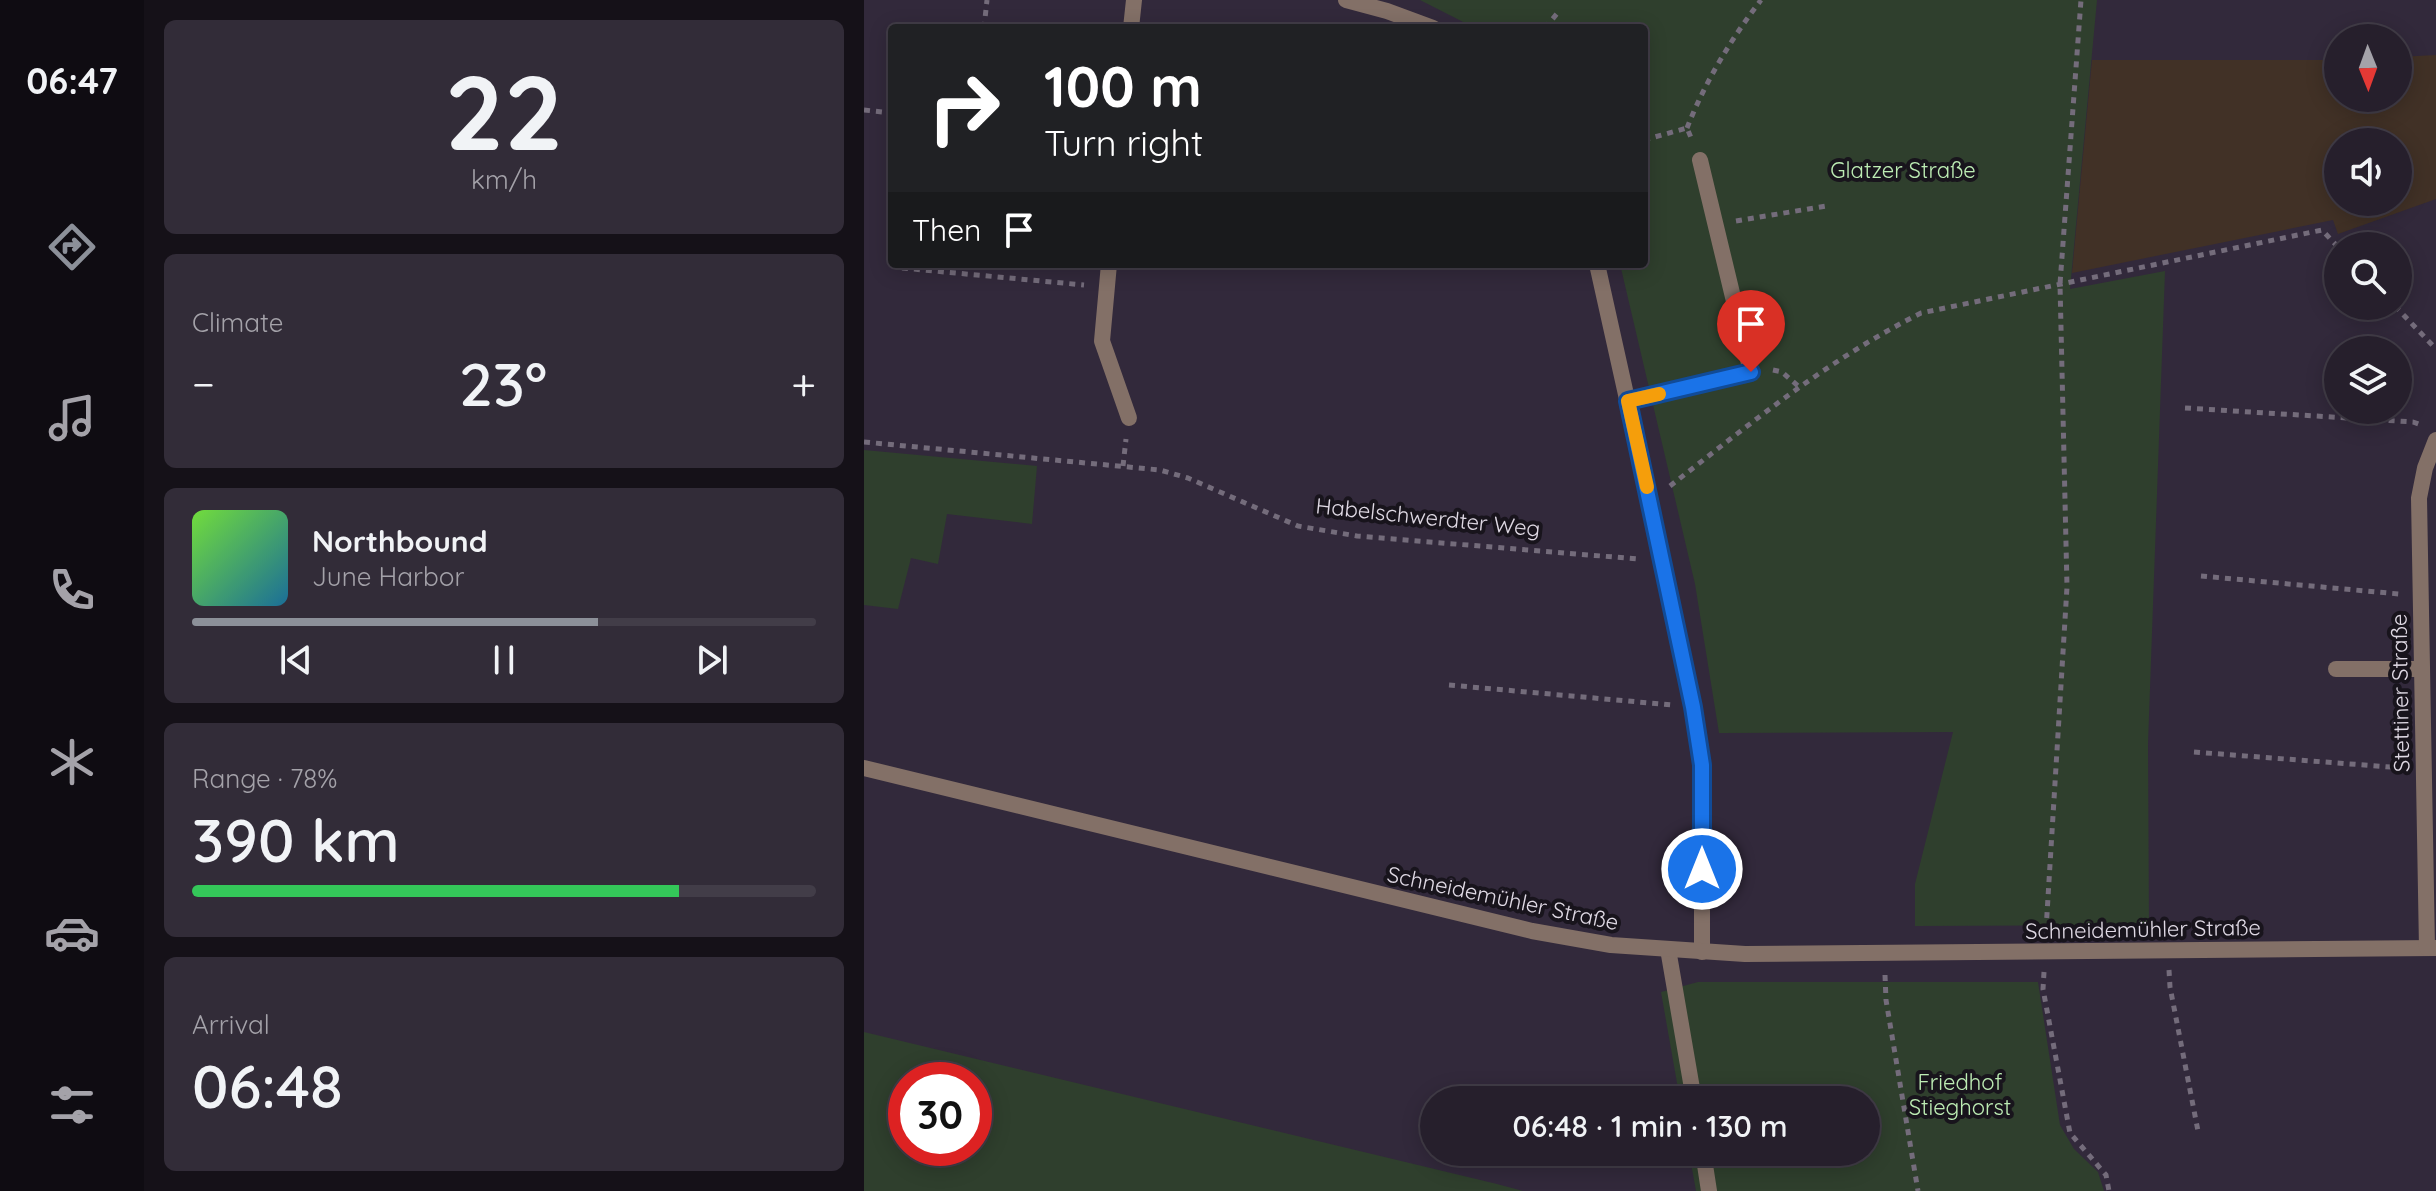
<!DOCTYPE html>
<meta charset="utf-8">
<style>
:root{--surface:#261f2c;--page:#322c38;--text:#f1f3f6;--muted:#a4a2a9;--line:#423d48;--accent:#8c9099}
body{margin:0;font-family:Quicksand,sans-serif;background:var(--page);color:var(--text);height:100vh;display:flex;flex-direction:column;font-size:30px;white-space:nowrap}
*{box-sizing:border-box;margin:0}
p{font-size:26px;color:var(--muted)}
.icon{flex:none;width:44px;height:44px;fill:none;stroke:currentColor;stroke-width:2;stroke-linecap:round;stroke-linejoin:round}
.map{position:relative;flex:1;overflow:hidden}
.panel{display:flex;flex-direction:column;gap:20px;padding:20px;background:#151118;width:720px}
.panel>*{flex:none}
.top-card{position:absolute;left:24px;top:24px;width:760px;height:244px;border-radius:8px;box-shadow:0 4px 20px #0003,0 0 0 2px var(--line);background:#202124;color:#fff;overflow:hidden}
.needle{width:52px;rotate:179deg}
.buttons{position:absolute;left:1460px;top:24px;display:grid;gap:16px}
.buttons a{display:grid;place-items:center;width:88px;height:88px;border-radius:50%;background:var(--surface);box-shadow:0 4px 20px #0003,0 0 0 2px var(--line);font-size:40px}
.speed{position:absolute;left:24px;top:1062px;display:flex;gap:16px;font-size:40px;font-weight:700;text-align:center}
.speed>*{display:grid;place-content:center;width:104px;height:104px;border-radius:50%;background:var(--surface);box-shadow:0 4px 20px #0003,0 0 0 2px var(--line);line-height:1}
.speed .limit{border:12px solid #d22;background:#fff;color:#111}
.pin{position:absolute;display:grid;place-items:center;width:68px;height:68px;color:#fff;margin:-82px -34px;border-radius:50% 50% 50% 0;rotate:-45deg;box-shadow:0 0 8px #0007}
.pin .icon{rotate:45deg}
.me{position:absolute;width:88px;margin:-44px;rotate:0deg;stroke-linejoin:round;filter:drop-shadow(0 0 6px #0008)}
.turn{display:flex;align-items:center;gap:28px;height:168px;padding:0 24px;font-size:36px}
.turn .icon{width:104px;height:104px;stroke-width:2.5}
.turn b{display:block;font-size:56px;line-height:68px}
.then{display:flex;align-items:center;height:76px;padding:0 24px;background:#0003;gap:16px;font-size:30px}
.big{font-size:60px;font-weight:600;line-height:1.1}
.panel .tile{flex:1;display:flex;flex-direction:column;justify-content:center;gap:12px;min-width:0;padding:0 28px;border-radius:12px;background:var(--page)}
.panel .dial{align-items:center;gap:0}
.dial b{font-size:104px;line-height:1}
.song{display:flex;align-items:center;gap:24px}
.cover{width:96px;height:96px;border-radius:12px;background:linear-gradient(135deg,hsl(100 70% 55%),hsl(200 70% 35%))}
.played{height:8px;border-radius:4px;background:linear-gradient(90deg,var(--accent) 65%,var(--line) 65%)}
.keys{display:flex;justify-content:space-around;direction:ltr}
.heat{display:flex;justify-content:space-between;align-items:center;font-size:44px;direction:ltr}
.charge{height:12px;border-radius:6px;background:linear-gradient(90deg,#34c759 78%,var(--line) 0)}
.trip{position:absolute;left:556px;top:1086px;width:460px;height:80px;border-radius:40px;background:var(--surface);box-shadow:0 4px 20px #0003,0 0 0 2px var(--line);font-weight:600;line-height:80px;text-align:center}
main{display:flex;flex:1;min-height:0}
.tabs{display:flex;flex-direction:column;width:144px;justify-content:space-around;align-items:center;background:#0f0c12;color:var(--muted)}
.tabs .icon{width:56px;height:56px}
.tabs .active{color:var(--accent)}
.tabs b{font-size:36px;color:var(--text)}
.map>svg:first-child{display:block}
</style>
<main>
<nav class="tabs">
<b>06:47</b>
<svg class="icon active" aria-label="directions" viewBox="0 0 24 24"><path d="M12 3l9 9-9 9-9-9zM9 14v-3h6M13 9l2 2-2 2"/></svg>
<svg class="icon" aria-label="music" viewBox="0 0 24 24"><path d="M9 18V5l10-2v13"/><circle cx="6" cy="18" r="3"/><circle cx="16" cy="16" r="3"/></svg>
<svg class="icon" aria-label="phone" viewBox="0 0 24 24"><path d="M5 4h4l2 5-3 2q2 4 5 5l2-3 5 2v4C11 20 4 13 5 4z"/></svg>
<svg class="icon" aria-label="climate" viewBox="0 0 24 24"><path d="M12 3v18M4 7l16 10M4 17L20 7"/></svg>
<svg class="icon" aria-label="car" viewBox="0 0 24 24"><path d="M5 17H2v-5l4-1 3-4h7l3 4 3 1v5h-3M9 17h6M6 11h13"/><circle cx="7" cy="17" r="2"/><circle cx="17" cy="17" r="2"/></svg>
<svg class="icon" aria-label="filters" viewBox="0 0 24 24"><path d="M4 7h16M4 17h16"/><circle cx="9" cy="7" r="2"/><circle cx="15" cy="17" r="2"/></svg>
</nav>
<section class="panel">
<div class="tile dial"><b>22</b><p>km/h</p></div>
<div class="tile"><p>Climate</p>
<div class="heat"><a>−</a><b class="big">23°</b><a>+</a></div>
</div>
<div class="tile">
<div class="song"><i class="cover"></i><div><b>Northbound</b><p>June Harbor</p></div></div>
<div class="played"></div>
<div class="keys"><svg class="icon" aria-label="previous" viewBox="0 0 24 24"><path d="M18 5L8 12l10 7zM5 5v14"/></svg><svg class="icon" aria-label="pause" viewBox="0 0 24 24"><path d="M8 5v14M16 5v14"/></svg><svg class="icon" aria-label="next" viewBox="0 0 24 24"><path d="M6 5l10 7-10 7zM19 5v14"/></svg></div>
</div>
<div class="tile"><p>Range · 78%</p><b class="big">390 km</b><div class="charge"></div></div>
<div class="tile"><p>Arrival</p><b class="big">06:48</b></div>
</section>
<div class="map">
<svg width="1572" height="1191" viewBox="0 0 1572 1191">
<rect width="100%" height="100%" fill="#32293b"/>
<!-- education -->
<path fill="#413126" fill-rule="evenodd" d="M 1572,55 L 1572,199 L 1474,234 L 1469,220 L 1208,273 L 1228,60 L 1474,60 L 1474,98 L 1534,98 L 1534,57 ZM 1474,142 L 1534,142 L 1534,202 L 1474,202 Z"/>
<!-- green -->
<g fill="#2f3f2d" fill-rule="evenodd">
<polygon points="556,0 1233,0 1206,289 1301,271 1284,744 1285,925 1051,926 1051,884 1089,732 855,733 831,584 756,264 780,264 780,28 611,28"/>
<polygon points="0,450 173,466 168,524 83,514 74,564 47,558 34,609 0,605"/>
<polygon points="834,982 1174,982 1196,1125 1210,1149 1234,1172 1240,1191 832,1191 825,1152 1002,1152 1002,1100 816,1100 797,992"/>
<path d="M 0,1032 L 633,1184 L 659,1191 L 0,1191 ZM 110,1080 L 110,1148 L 42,1148 L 42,1080 Z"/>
</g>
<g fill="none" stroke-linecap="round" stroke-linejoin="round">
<!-- path -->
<g stroke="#746c7b" stroke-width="5" stroke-dasharray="6 6" stroke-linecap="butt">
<polyline points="120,28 123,0"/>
<polyline points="681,28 696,10"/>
<polyline points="0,110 28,113"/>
<path d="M 823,128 C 841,82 867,39 897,0"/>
<polyline points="780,140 823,128 828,140"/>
<polyline points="872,221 962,206"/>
<polyline points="38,268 220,285"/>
<polyline points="1531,306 1572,349"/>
<polyline points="909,370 918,372 934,386"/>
<polyline points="1321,408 1549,422 1557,425"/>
<polyline points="0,442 296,470 324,478 434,526 493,536 774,559"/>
<polyline points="259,466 262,439"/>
<path d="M 806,486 C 887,423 965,359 1057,313 L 1458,230 L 1474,247"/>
<polyline points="1337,576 1535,594"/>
<polyline points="585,685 808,705"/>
<polyline points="1330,752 1539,768"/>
<polyline points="1182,930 1203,587 1196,284 1217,0"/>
<polyline points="1305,970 1306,987 1334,1131"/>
<polyline points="1180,972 1179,989 1206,1133 1242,1175 1245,1191"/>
<polyline points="1021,975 1022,1000 1054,1191"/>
</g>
<!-- service -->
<g stroke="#837067" stroke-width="16">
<polyline points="764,401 887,372 836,160"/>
<polyline points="1472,669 1558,669"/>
<polyline points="804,949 830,1100"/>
<polyline points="839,1152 845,1191"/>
</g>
<!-- minor -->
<g stroke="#837067" stroke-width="16">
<polyline points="482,0 523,11 569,28"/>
<polyline points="267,28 270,0"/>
<polyline points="245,264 238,341 265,418"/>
<polyline points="733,264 799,561 829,707 838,765 838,952"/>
<polyline points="0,768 668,931 747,945 881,954 1572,948"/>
<polyline points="1563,948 1555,498 1561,468 1572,440"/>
</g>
</g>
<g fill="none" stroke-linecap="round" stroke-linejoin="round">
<!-- route casing -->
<g stroke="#114b97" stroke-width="20">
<polyline id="route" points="838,869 838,765 829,707 764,401 887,372"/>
</g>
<!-- route -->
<use href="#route" stroke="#1a73e8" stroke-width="14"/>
<!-- slow -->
<polyline stroke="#f59e0b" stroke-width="14" points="783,487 764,401 795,394"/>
</g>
<g text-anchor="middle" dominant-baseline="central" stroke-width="8" stroke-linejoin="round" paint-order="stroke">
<!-- park labels -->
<g font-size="22" fill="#bdedb4" stroke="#18141c">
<text x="1039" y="170">Glatzer Straße</text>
<text x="1096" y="1082">Friedhof<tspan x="1096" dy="25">Stieghorst</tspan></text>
</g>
<!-- street labels -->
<g font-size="22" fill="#e0dae5" stroke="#18141c">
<text transform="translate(564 517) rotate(6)">Habelschwerdter Weg</text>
<text transform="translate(1536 693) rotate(-91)">Stettiner Straße</text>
<text transform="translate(639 898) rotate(12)">Schneidemühler Straße</text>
<text transform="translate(1279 929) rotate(-1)">Schneidemühler Straße</text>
</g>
</g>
</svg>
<div class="buttons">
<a><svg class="needle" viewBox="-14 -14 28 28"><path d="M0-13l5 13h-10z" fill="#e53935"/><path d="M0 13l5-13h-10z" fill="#a4a2a9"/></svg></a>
<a><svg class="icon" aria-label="sound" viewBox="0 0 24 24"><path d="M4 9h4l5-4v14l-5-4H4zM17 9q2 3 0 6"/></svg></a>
<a><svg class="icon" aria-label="search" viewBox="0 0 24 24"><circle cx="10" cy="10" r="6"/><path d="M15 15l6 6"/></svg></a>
<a><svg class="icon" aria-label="layers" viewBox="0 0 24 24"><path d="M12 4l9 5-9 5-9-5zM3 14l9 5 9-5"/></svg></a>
</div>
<div class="speed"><div class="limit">30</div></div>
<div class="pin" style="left:887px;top:372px;background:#d93025"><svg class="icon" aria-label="arrive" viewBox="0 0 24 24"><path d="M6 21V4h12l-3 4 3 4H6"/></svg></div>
<svg class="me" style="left:838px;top:869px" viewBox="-20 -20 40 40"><circle r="17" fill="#1a73e8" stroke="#fff" stroke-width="3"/><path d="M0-11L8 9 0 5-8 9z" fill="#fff"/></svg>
<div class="trip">06:48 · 1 min · 130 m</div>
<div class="top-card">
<div class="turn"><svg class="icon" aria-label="right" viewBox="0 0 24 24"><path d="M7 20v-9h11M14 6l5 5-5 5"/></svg><div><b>100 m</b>Turn right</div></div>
<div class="then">Then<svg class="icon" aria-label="arrive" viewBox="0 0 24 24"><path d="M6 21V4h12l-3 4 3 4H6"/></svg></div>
</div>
</div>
</main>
